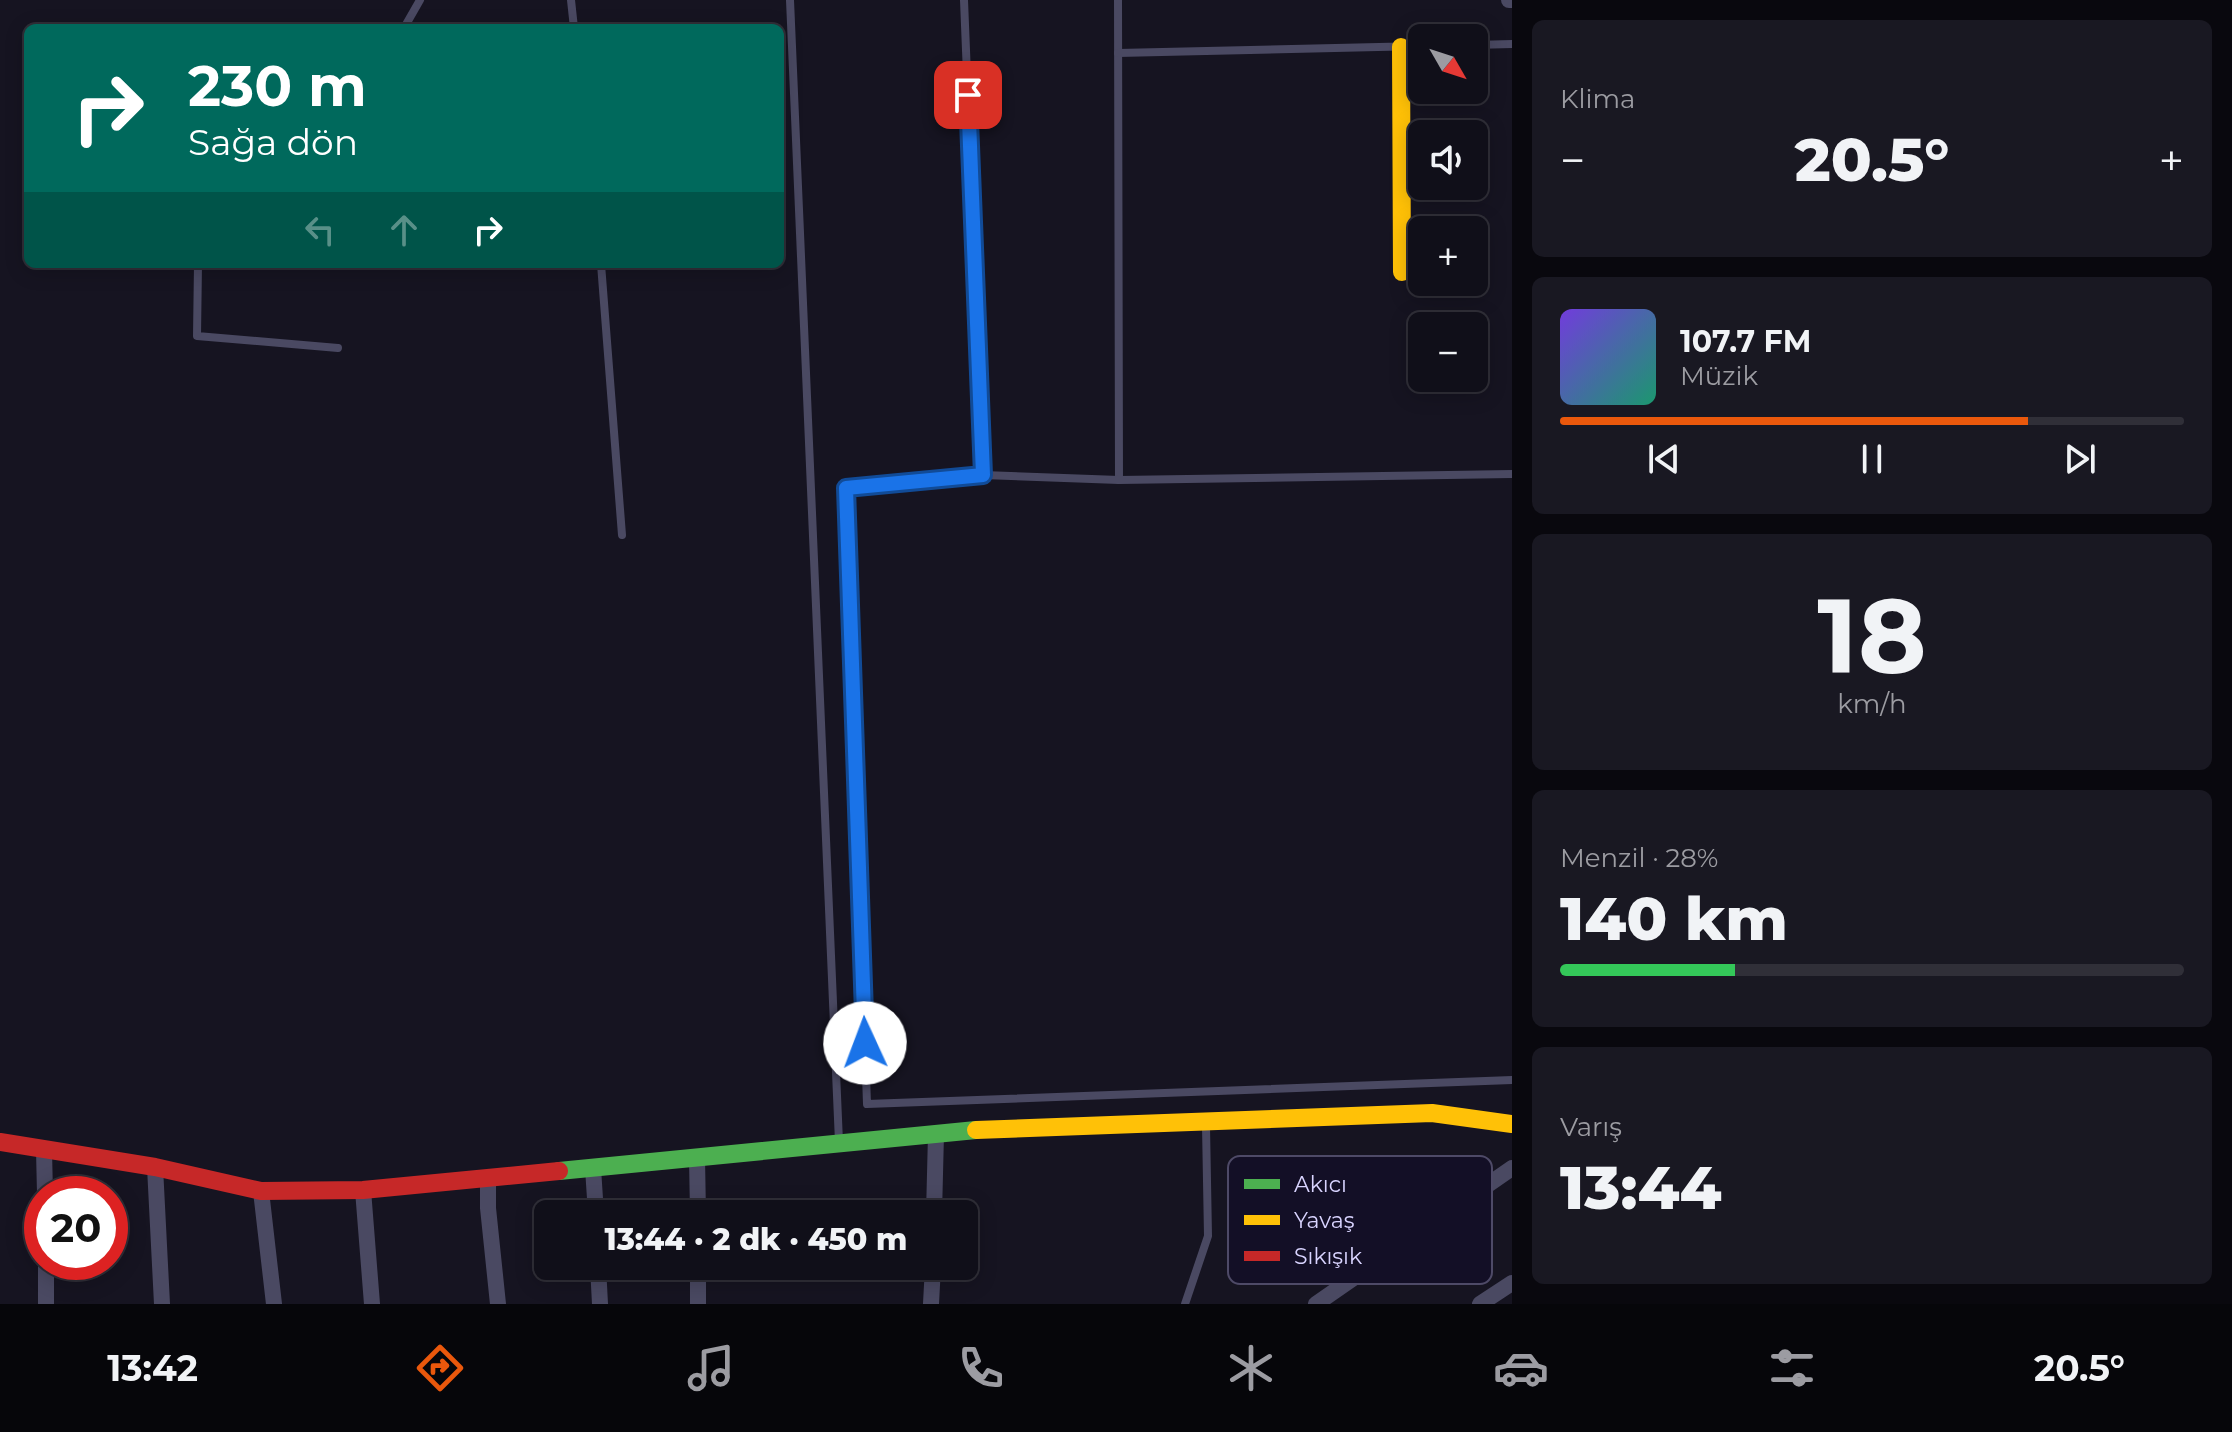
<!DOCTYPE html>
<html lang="tr">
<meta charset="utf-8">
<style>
:root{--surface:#100f19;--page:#191822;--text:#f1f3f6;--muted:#9c9ca2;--line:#302f38;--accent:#ea580c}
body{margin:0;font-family:Montserrat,sans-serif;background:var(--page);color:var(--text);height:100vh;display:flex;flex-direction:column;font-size:30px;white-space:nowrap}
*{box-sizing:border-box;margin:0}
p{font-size:26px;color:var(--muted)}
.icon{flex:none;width:44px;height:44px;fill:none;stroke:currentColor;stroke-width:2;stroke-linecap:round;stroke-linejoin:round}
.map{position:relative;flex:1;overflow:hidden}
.panel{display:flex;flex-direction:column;gap:20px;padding:20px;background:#09080e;width:720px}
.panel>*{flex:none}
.banner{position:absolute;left:24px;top:24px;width:760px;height:244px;border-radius:12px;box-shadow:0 4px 20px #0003,0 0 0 2px var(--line);background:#00695c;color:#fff;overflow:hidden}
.needle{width:52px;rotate:129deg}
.controls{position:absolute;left:1408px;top:24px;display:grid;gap:16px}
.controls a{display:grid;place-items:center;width:80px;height:80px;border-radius:12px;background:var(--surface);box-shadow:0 4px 20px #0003,0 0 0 2px var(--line);font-size:40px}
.speed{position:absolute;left:24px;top:1176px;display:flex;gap:16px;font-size:40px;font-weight:700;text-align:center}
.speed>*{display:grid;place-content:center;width:104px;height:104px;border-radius:50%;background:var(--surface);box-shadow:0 4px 20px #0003,0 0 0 2px var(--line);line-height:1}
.speed .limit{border:12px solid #d22;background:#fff;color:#111}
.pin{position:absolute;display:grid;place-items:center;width:68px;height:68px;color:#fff;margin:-34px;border-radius:16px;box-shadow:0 4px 12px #0006}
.me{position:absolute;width:88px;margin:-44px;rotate:358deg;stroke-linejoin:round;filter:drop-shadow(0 0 6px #0008)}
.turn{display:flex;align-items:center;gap:28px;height:168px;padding:0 32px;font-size:36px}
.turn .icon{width:104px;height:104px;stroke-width:2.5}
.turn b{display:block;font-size:56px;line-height:68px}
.lanes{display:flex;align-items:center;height:76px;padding:0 32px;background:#0003;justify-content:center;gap:40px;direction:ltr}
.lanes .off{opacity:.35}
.big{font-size:60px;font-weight:800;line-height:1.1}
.panel .card{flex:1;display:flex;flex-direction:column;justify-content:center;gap:12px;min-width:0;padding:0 28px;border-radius:12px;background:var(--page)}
.panel .dial{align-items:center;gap:0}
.dial b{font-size:104px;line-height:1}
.song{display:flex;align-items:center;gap:24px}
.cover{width:96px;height:96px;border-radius:12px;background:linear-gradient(135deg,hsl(260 70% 55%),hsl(160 70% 35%))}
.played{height:8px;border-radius:4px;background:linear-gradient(90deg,var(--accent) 75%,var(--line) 75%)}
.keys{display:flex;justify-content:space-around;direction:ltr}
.heat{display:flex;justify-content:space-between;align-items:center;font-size:44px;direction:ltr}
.charge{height:12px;border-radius:6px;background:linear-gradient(90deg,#34c759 28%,var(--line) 0)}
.trip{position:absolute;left:534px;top:1200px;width:444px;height:80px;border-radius:12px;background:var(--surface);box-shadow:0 4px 20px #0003,0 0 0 2px var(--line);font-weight:800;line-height:80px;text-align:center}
.menu{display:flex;height:128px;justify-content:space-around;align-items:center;background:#06060a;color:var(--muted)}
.menu .icon{width:56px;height:56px}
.menu .current{color:var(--accent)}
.menu b{font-size:36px;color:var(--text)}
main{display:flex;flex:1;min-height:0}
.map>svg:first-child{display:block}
</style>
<main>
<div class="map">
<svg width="1512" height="1304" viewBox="0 0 1512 1304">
<rect width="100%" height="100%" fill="#161421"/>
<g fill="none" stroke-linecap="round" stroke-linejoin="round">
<!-- lane -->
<g stroke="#4a4962" stroke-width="8">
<polyline points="571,0 574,28"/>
<polyline points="790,0 839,1142"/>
<polyline points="964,0 983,475"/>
<polyline points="1118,0 1119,480"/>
<polyline points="404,28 420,0"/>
<polyline points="1474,45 1512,44"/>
<polyline points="1118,53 1422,46"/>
<polyline points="198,264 197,336 338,348"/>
<polyline points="601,264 622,535"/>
<polyline points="1512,474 1119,480 983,475 846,488 867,1104 1512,1080"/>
<polyline points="1185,1304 1208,1236 1206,1126"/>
</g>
<!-- street -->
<g stroke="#4a4962" stroke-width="16">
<polyline points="1509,0 1512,0"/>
<polyline points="44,1150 45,1194"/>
<polyline points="697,1158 698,1214"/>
<polyline points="155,1167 162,1304"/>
<polyline points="593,1168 596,1214"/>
<polyline points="488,1178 488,1208 498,1304"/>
<polyline points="363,1190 372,1304"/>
<polyline points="261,1191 274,1304"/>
<polyline points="934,1214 936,1134"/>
<polyline points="46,1262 46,1304"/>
<polyline points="598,1266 600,1304"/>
<polyline points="698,1266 698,1304"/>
<polyline points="931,1304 933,1266"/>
<polyline points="1316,1304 1512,1168"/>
<polyline points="1480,1304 1512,1283"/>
</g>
<!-- fast -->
<polyline stroke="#4caf50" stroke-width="18" points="559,1171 976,1130"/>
<!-- slow -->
<g stroke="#ffc107" stroke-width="18">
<polyline points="1401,47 1402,272"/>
<polyline points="976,1130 1432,1113 1512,1124"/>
</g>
<!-- jam -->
<polyline stroke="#c62828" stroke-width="18" points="0,1142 155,1167 261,1191 363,1190 559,1171"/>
</g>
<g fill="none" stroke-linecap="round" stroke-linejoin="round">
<!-- route casing -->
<g stroke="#114b97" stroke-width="20">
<polyline id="route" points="865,1043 846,488 983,475 968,95"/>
</g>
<!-- route -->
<use href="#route" stroke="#1a73e8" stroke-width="14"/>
</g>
<!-- legend -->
<rect x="1228" y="1156" width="264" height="128" rx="12" fill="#130f26" stroke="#4e4a67" stroke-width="2"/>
<rect x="1244" y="1179" width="36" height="10" fill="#4caf50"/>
<rect x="1244" y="1215" width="36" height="10" fill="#ffc107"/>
<rect x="1244" y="1251" width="36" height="10" fill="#c62828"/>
<g font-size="22" fill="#d9d4ff">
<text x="1294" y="1192">Akıcı</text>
<text x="1294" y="1228">Yavaş</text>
<text x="1294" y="1264">Sıkışık</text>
</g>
</svg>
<div class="controls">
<a><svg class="needle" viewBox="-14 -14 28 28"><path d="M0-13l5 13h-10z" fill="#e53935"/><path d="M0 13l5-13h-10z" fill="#9c9ca2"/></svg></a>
<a><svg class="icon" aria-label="sound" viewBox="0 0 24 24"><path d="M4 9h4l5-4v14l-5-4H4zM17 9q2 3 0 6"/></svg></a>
<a>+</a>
<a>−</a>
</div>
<div class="speed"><div class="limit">20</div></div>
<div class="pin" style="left:968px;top:95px;background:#d93025"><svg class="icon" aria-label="arrive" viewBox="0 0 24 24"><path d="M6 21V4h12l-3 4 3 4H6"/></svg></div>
<svg class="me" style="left:865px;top:1043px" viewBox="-20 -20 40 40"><circle r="19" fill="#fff"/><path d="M0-13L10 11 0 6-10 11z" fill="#1a73e8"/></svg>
<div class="trip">13:44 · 2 dk · 450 m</div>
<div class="banner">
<div class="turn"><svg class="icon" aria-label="right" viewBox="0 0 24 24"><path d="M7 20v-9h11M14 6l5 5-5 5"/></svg><div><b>230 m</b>Sağa dön</div></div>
<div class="lanes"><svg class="icon off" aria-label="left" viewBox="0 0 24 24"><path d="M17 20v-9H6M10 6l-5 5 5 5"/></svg><svg class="icon off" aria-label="ahead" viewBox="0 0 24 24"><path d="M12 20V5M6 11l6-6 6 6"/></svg><svg class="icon" aria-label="right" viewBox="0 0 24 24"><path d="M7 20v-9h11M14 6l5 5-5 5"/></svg></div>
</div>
</div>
<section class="panel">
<div class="card"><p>Klima</p>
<div class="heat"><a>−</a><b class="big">20.5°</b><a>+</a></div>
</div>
<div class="card">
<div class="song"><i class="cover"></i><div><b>107.7 FM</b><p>Müzik</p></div></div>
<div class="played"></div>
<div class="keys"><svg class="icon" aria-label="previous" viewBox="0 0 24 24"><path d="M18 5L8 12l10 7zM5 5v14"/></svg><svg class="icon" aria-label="pause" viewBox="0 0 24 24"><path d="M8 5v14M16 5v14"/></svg><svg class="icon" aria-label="next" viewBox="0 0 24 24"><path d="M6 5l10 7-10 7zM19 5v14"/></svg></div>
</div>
<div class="card dial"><b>18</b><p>km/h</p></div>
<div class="card"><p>Menzil · 28%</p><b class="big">140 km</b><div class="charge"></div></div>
<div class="card"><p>Varış</p><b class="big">13:44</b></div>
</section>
</main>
<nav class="menu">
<b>13:42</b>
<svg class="icon current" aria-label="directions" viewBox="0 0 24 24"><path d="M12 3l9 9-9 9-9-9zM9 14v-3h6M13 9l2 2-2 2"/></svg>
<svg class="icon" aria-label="music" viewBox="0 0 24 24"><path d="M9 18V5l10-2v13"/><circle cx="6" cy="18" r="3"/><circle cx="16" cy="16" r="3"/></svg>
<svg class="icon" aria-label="phone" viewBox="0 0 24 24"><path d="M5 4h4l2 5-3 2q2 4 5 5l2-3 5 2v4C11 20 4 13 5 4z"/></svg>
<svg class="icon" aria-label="climate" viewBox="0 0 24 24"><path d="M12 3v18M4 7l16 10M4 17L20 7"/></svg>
<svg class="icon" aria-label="car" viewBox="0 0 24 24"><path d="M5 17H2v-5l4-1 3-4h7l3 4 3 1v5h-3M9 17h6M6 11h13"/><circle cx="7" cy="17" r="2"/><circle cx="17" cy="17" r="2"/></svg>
<svg class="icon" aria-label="filters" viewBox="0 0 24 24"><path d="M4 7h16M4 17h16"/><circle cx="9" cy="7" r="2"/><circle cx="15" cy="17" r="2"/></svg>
<b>20.5°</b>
</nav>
